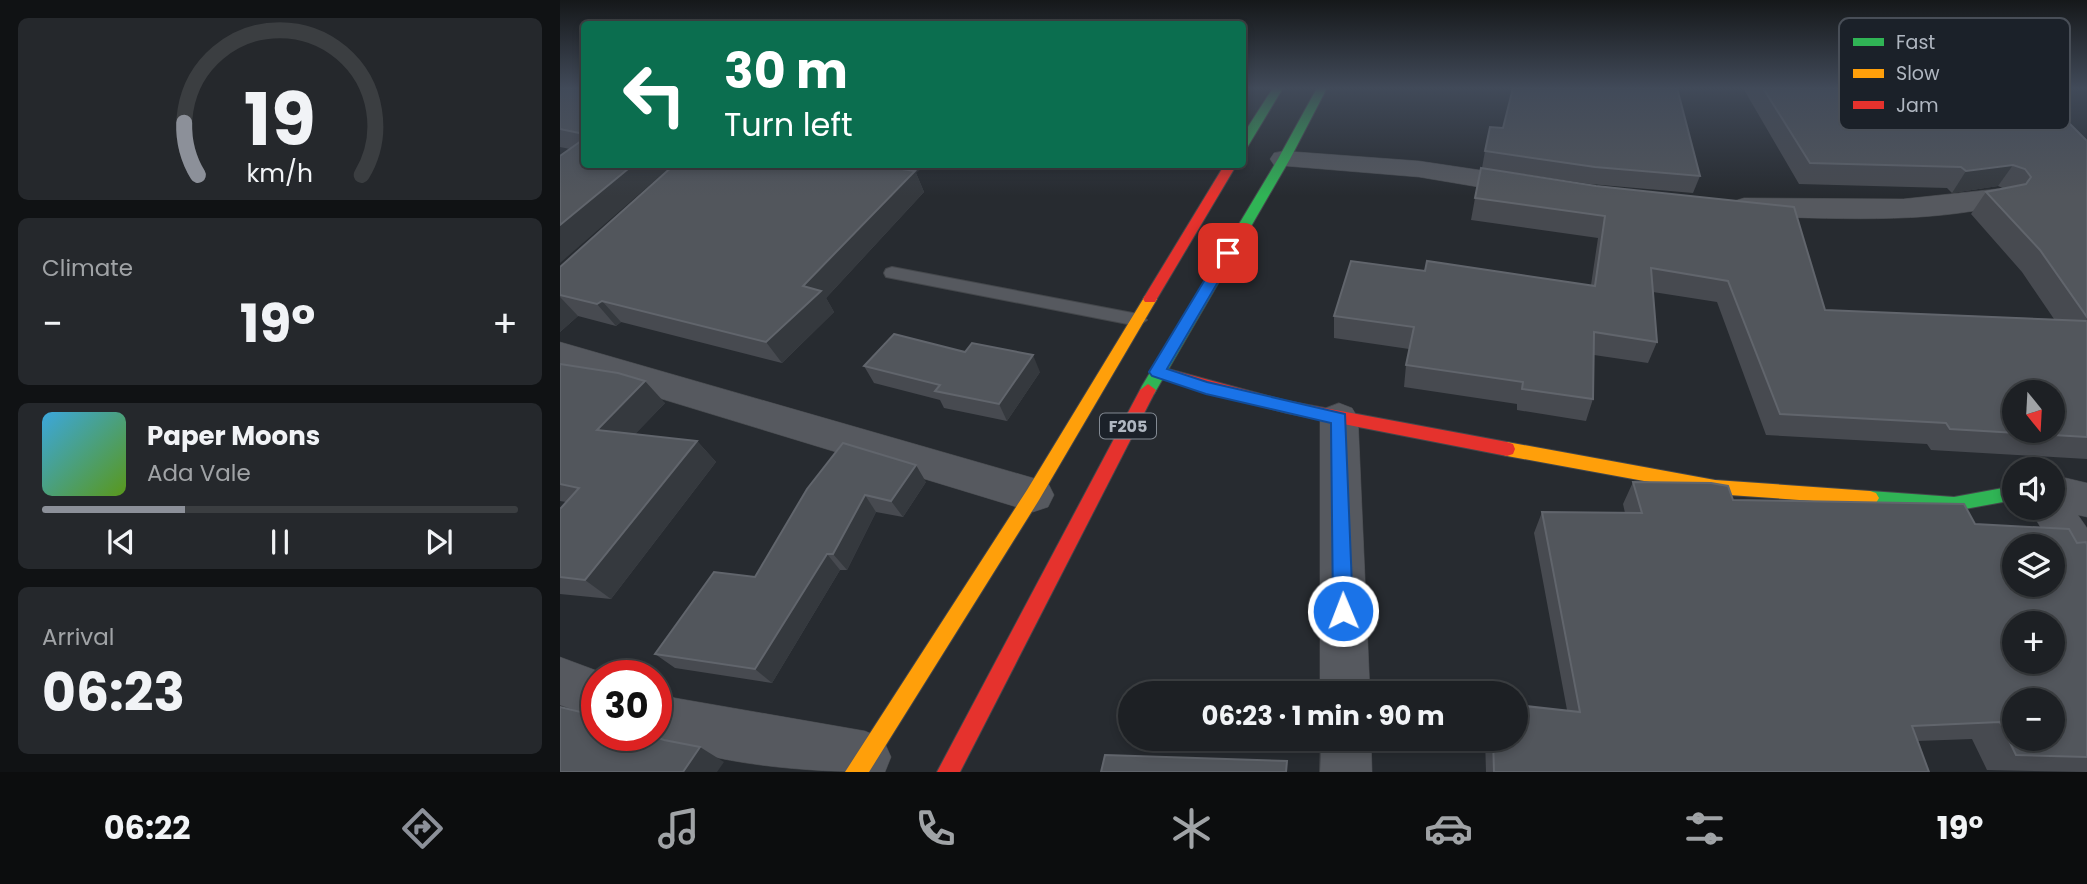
<!DOCTYPE html>
<meta charset="utf-8">
<style>
:root{--surface:#1d2024;--page:#25282c;--text:#f1f3f6;--muted:#a0a3a6;--line:#3b3e41;--accent:#8c9099}
body{margin:0;font-family:Poppins,sans-serif;background:var(--page);color:var(--text);height:100vh;display:flex;flex-direction:column;font-size:26px;white-space:nowrap}
*{box-sizing:border-box;margin:0}
p{font-size:23px;color:var(--muted)}
.icon{flex:none;width:38px;height:38px;fill:none;stroke:currentColor;stroke-width:2;stroke-linecap:round;stroke-linejoin:round}
.map{position:relative;flex:1;overflow:hidden}
.details{display:flex;flex-direction:column;gap:18px;padding:18px;background:#101214;width:560px}
.details>*{flex:none}
.top-card{position:absolute;left:21px;top:21px;width:665px;height:147px;border-radius:7px;box-shadow:0 4px 10px #0003,0 0 0 2px var(--line);background:#0b6e4f;color:#fff;overflow:hidden}
.needle{width:46px;rotate:162deg}
.tools{position:absolute;left:1442px;top:380px;display:grid;gap:14px}
.tools a{display:grid;place-items:center;width:63px;height:63px;border-radius:50%;background:var(--surface);box-shadow:0 4px 10px #0003,0 0 0 2px var(--line);font-size:35px}
.speed{position:absolute;left:21px;top:660px;display:flex;gap:14px;font-size:35px;font-weight:700;text-align:center}
.speed>*{display:grid;place-content:center;width:91px;height:91px;border-radius:50%;background:var(--surface);box-shadow:0 4px 10px #0003,0 0 0 2px var(--line);line-height:1}
.speed .limit{border:10px solid #d22;background:#fff;color:#111}
.pin{position:absolute;display:grid;place-items:center;width:60px;height:60px;color:#fff;margin:-30px;border-radius:14px;box-shadow:0 4px 10px #0006}
.me{position:absolute;width:77px;margin:-38px;rotate:359deg;stroke-linejoin:round;filter:drop-shadow(0 0 5px #0008)}
.turn{display:flex;align-items:center;gap:24px;height:147px;padding:0 28px;font-size:32px}
.turn .icon{width:91px;height:91px;stroke-width:2.5}
.turn b{display:block;font-size:49px;line-height:60px}
.big{font-size:52px;font-weight:700;line-height:1.1}
.details .card{flex:1;display:flex;flex-direction:column;justify-content:center;gap:10px;min-width:0;padding:0 24px;border-radius:10px;background:var(--page)}
.details .dial{align-items:center;gap:0}
.dial svg{height:182px;overflow:visible;fill:none;stroke:var(--line);stroke-width:7;stroke-linecap:round;text-anchor:middle}
.dial text{fill:var(--text);stroke:none}
.song{display:flex;align-items:center;gap:21px}
.cover{width:84px;height:84px;border-radius:10px;background:linear-gradient(135deg,hsl(200 70% 55%),hsl(90 70% 35%))}
.played{height:7px;border-radius:4px;background:linear-gradient(90deg,var(--accent) 30%,var(--line) 30%)}
.keys{display:flex;justify-content:space-around;direction:ltr}
.heat{display:flex;justify-content:space-between;align-items:center;font-size:38px;direction:ltr}
.trip{position:absolute;left:558px;top:681px;width:410px;height:70px;border-radius:35px;background:var(--surface);box-shadow:0 4px 10px #0003,0 0 0 2px var(--line);font-weight:700;line-height:70px;text-align:center}
.menu{display:flex;height:112px;justify-content:space-around;align-items:center;background:#0c0d0e;color:var(--muted)}
.menu .icon{width:49px;height:49px}
.menu .on{color:var(--accent)}
.menu b{font-size:32px;color:var(--text)}
main{display:flex;flex:1;min-height:0}
.map>svg:first-child{display:block}
</style>
<main>
<section class="details">
<div class="card dial"><svg viewBox="0 0 100 80">
<path d="M14 69A42 42 0 1 1 86 69"/>
<path d="M14 69A42 42 0 0 1 8 46" stroke="#8c9099"/>
<text x="50" y="56" font-size="32" font-weight="700">19</text>
<text x="50" y="72" font-size="11">km/h</text>
</svg></div>
<div class="card"><p>Climate</p>
<div class="heat"><a>−</a><b class="big">19°</b><a>+</a></div>
</div>
<div class="card">
<div class="song"><i class="cover"></i><div><b>Paper Moons</b><p>Ada Vale</p></div></div>
<div class="played"></div>
<div class="keys"><svg class="icon" aria-label="previous" viewBox="0 0 24 24"><path d="M18 5L8 12l10 7zM5 5v14"/></svg><svg class="icon" aria-label="pause" viewBox="0 0 24 24"><path d="M8 5v14M16 5v14"/></svg><svg class="icon" aria-label="next" viewBox="0 0 24 24"><path d="M6 5l10 7-10 7zM19 5v14"/></svg></div>
</div>
<div class="card"><p>Arrival</p><b class="big">06:23</b></div>
</section>
<div class="map">
<svg width="1527" height="772" viewBox="0 0 1527 772">
<rect width="100%" height="100%" fill="#272b30"/>
<g fill="none" stroke-linecap="round" stroke-linejoin="round">
<!-- lane casing -->
<g stroke="#44474b" stroke-width="2">
<polygon id="lane" points="332,267 578,314 587,320 578,326 326,277 324,273 326,269"/>
</g>
<!-- street casing -->
<g stroke="#44474b" stroke-width="1">
<g id="street">
<polygon points="1332,88 1357,88 1366,100 1362,105 1344,105"/>
<polygon points="724,151 859,161 966,177 976,180 980,186 976,192 966,195 859,177 714,165 710,159 714,153"/>
<path d="M 1438,189 L 1448,192 L 1453,198 L 1448,204 C 1364,225 1270,218 1184,216 L 1174,213 L 1169,207 L 1174,201 L 1184,198 L 1343,199 Z"/>
<polygon points="0,342 473,478 488,483 494,495 488,507 473,512 0,368"/>
<polygon points="779,403 792,408 798,418 810,693 760,693 760,418 766,408"/>
<polygon points="1493,475 1527,483 1527,517 1518,515 1527,528 1527,583 1511,578 1469,508 1493,508"/>
<polygon points="0,657 51,676 37,676 37,718 0,705"/>
<path d="M 96,691 L 115,698 L 305,731 L 323,739 L 331,757 L 325,772 C 244,772 157,766 82,735 L 96,735 Z"/>
<polygon points="761,738 811,738 812,772 760,772"/>
</g>
</g>
<!-- fast casing -->
<g stroke="#44474b" stroke-width="2">
<g id="fast">
<polygon points="713,88 723,88 688,146 682,149 682,136"/>
<polygon points="757,88 767,88 730,159 594,394 582,394 580,390 582,386 718,159"/>
<polygon points="1454,486 1454,500 1394,511 1310,505 1304,503 1301,498 1304,493 1310,491 1394,497"/>
</g>
</g>
<!-- slow casing -->
<g stroke="#44474b" stroke-width="2">
<g id="slow">
<polygon points="590,294 597,299 479,500 309,772 285,772 467,490 585,296"/>
<polygon points="947,442 1155,480 1310,491 1316,493 1319,498 1316,503 1310,505 1155,494 947,456 941,454 939,449 941,444"/>
</g>
</g>
<!-- jam casing -->
<g stroke="#44474b" stroke-width="2">
<g id="jam">
<polygon points="665,164 677,164 595,302 585,302 583,299"/>
<polygon points="597,366 727,401 947,442 953,444 955,449 953,454 947,456 727,413 592,376 589,372"/>
<polygon points="588,384 596,390 400,772 377,772 580,390"/>
</g>
</g>
<!-- lane -->
<use href="#lane" fill="#56595f" fill-rule="evenodd"/>
<!-- street -->
<use href="#street" fill="#56595f" fill-rule="evenodd"/>
<!-- fast -->
<use href="#fast" fill="#30b455" fill-rule="evenodd"/>
<!-- slow -->
<use href="#slow" fill="#ff9f0a" fill-rule="evenodd"/>
<!-- jam -->
<use href="#jam" fill="#e5322d" fill-rule="evenodd"/>
</g>
<!-- wall -->
<g fill="#474a50">
<polygon points="0,88 24,88 24,164 10,149 0,147"/>
<polygon points="1183,88 1306,88 1327,114 1420,116 1428,102 1527,141 1527,459 1371,450 1367,444 1206,435 1157,302 1093,292 1097,342 1088,363 1034,355 1033,399 1026,421 957,410 957,404 844,387 846,365 849,349 774,338 774,316 865,271 1031,285 1038,238 911,220 915,198 1036,186 1265,310 1494,319 1462,272 1411,214 1426,192 1445,189 1438,186 1392,193 1387,188 1239,184"/>
<polygon points="925,151 1140,176 1133,193 1030,184 922,168"/>
<polygon points="356,173 364,192 266,298 274,312 222,363 61,322 56,326 18,316 0,332 0,267"/>
<polygon points="0,364 105,403 75,434 137,441 156,462 51,599 0,594 0,509 6,502 0,501"/>
<polygon points="304,366 480,372 447,421 384,408 380,400 314,383"/>
<polygon points="366,482 343,517 316,512 287,570 280,570 212,683 115,668 95,654 195,577 247,489"/>
<polygon points="1073,482 1173,500 1415,524 1527,544 1527,772 1427,770 1412,739 1357,741 1369,772 926,772 925,738 956,738 1007,710 974,533 982,512 1065,513 1063,504"/>
</g>
<!-- shaded-wall -->
<g fill="#35393e">
<polygon points="74,164 114,164 0,263 0,225"/>
<polygon points="332,164 367,164 356,173 364,192 266,298 274,312 222,363 206,342 243,286 329,167"/>
<polygon points="1453,165 1438,186 1392,193 1406,171"/>
<polygon points="0,297 18,316 0,332"/>
<polygon points="42,301 61,322 56,326 37,304"/>
<polygon points="473,355 480,372 447,421 439,404"/>
<polygon points="85,381 105,403 59,451 37,430"/>
<polygon points="137,441 156,462 51,599 25,580"/>
<polygon points="356,465 366,482 343,517 331,501"/>
<polygon points="305,495 316,512 287,570 273,554"/>
<polygon points="267,554 280,570 212,683 195,669"/>
<polygon points="140,747 164,762 157,772 123,772"/>
</g>
<!-- building -->
<g fill="#52565c" stroke="#61656c" stroke-width="2" fill-rule="evenodd">
<polygon points="0,88 24,88 24,134 0,129"/>
<polygon points="953,88 1117,88 1140,176 1035,167 925,151 930,127 943,128"/>
<polygon points="1203,88 1306,88 1327,114 1440,116 1428,102 1491,105 1527,141 1527,317 1480,250 1426,192 1466,184 1471,177 1465,169 1453,165 1406,171 1401,167 1250,163"/>
<polygon points="24,139 24,164 74,164 0,225 0,156"/>
<polygon points="115,164 332,164 329,167 355,171 243,286 261,291 206,342 42,301 37,304 0,295 0,267"/>
<path d="M 921,168 L 1036,186 L 1234,207 L 1265,310 L 1527,321 L 1527,437 L 1390,429 L 1386,423 L 1220,414 L 1168,281 L 1091,268 L 1097,342 L 1034,332 L 1033,399 L 962,389 L 963,382 L 846,365 L 854,327 L 774,316 L 791,261 L 865,271 L 867,261 L 1035,286 L 1045,216 L 915,198 ZM 1454,392 L 1493,392 L 1493,430 L 1454,430 Z"/>
<polygon points="334,334 405,352 412,343 473,355 439,404 375,391 380,385 304,366"/>
<polygon points="0,364 58,373 85,381 37,430 137,441 25,580 0,577 0,509 19,488 0,484"/>
<polygon points="283,443 356,465 331,501 305,495 273,554 267,554 195,669 95,654 154,572 195,577 247,489"/>
<path d="M 1073,482 L 1151,483 L 1168,486 L 1173,500 L 1404,504 L 1415,524 L 1509,529 L 1517,543 L 1526,542 L 1527,545 L 1527,757 L 1456,755 L 1440,722 L 1352,726 L 1369,772 L 934,772 L 933,738 L 956,738 L 956,705 L 1020,712 L 982,512 L 1082,513 ZM 1454,546 L 1493,546 L 1493,584 L 1454,584 ZM 1454,623 L 1493,623 L 1493,662 L 1454,662 ZM 1454,700 L 1493,700 L 1493,738 L 1454,738 Z"/>
<polygon points="0,707 37,716 37,735 90,735 104,740 140,747 123,772 0,772"/>
<polygon points="545,755 727,761 726,772 541,772"/>
</g>
<!-- sky -->
<linearGradient id="sky" x2="0" y2="1"><stop stop-color="#15181a"/><stop offset="0.45" stop-color="#414a59"/><stop offset="1" stop-color="#414a59" stop-opacity="0"/></linearGradient>
<rect width="1527" height="196" fill="url(#sky)"/>
<!-- route -->
<polygon fill="#1a73e8" stroke="#114b97" stroke-width="2" points="668,249 675,253 607,369 647,382 785,414 793,611 790,617 783,620 776,617 773,611 771,423 646,394 592,376 589,372 661,253"/>
<g text-anchor="middle" dominant-baseline="central" stroke-width="5" stroke-linejoin="round" paint-order="stroke">
<!-- shield labels -->
<rect fill="#1b2129" stroke="#838a93" stroke-width="2" x="540" y="413.5" width="56" height="25" rx="5"/>
<g font-size="16" font-weight="bold" fill="#b0b7c1">
<text x="568" y="426">F205</text>
</g>
</g>
<!-- legend -->
<rect x="1279" y="18" width="231" height="112" rx="10" fill="#1b2129" stroke="#484e57" stroke-width="2"/>
<rect x="1293" y="38" width="31" height="8" fill="#30b455"/>
<rect x="1293" y="69" width="31" height="9" fill="#ff9f0a"/>
<rect x="1293" y="101" width="31" height="8" fill="#e5322d"/>
<g font-size="19" fill="#b0b7c1">
<text x="1336" y="49">Fast</text>
<text x="1336" y="80">Slow</text>
<text x="1336" y="112">Jam</text>
</g>
</svg>
<div class="tools">
<a><svg class="needle" viewBox="-14 -14 28 28"><path d="M0-13l5 13h-10z" fill="#e53935"/><path d="M0 13l5-13h-10z" fill="#a0a3a6"/></svg></a>
<a><svg class="icon" aria-label="sound" viewBox="0 0 24 24"><path d="M4 9h4l5-4v14l-5-4H4zM17 9q2 3 0 6"/></svg></a>
<a><svg class="icon" aria-label="layers" viewBox="0 0 24 24"><path d="M12 4l9 5-9 5-9-5zM3 14l9 5 9-5"/></svg></a>
<a>+</a>
<a>−</a>
</div>
<div class="speed"><div class="limit">30</div></div>
<div class="pin" style="left:668px;top:253px;background:#d93025"><svg class="icon" aria-label="arrive" viewBox="0 0 24 24"><path d="M6 21V4h12l-3 4 3 4H6"/></svg></div>
<svg class="me" style="left:783px;top:611px" viewBox="-20 -20 40 40"><circle r="17" fill="#1a73e8" stroke="#fff" stroke-width="3"/><path d="M0-11L8 9 0 5-8 9z" fill="#fff"/></svg>
<div class="trip">06:23 · 1 min · 90 m</div>
<div class="top-card">
<div class="turn"><svg class="icon" aria-label="left" viewBox="0 0 24 24"><path d="M17 20v-9H6M10 6l-5 5 5 5"/></svg><div><b>30 m</b>Turn left</div></div>
</div>
</div>
</main>
<nav class="menu">
<b>06:22</b>
<svg class="icon on" aria-label="directions" viewBox="0 0 24 24"><path d="M12 3l9 9-9 9-9-9zM9 14v-3h6M13 9l2 2-2 2"/></svg>
<svg class="icon" aria-label="music" viewBox="0 0 24 24"><path d="M9 18V5l10-2v13"/><circle cx="6" cy="18" r="3"/><circle cx="16" cy="16" r="3"/></svg>
<svg class="icon" aria-label="phone" viewBox="0 0 24 24"><path d="M5 4h4l2 5-3 2q2 4 5 5l2-3 5 2v4C11 20 4 13 5 4z"/></svg>
<svg class="icon" aria-label="climate" viewBox="0 0 24 24"><path d="M12 3v18M4 7l16 10M4 17L20 7"/></svg>
<svg class="icon" aria-label="car" viewBox="0 0 24 24"><path d="M5 17H2v-5l4-1 3-4h7l3 4 3 1v5h-3M9 17h6M6 11h13"/><circle cx="7" cy="17" r="2"/><circle cx="17" cy="17" r="2"/></svg>
<svg class="icon" aria-label="filters" viewBox="0 0 24 24"><path d="M4 7h16M4 17h16"/><circle cx="9" cy="7" r="2"/><circle cx="15" cy="17" r="2"/></svg>
<b>19°</b>
</nav>
